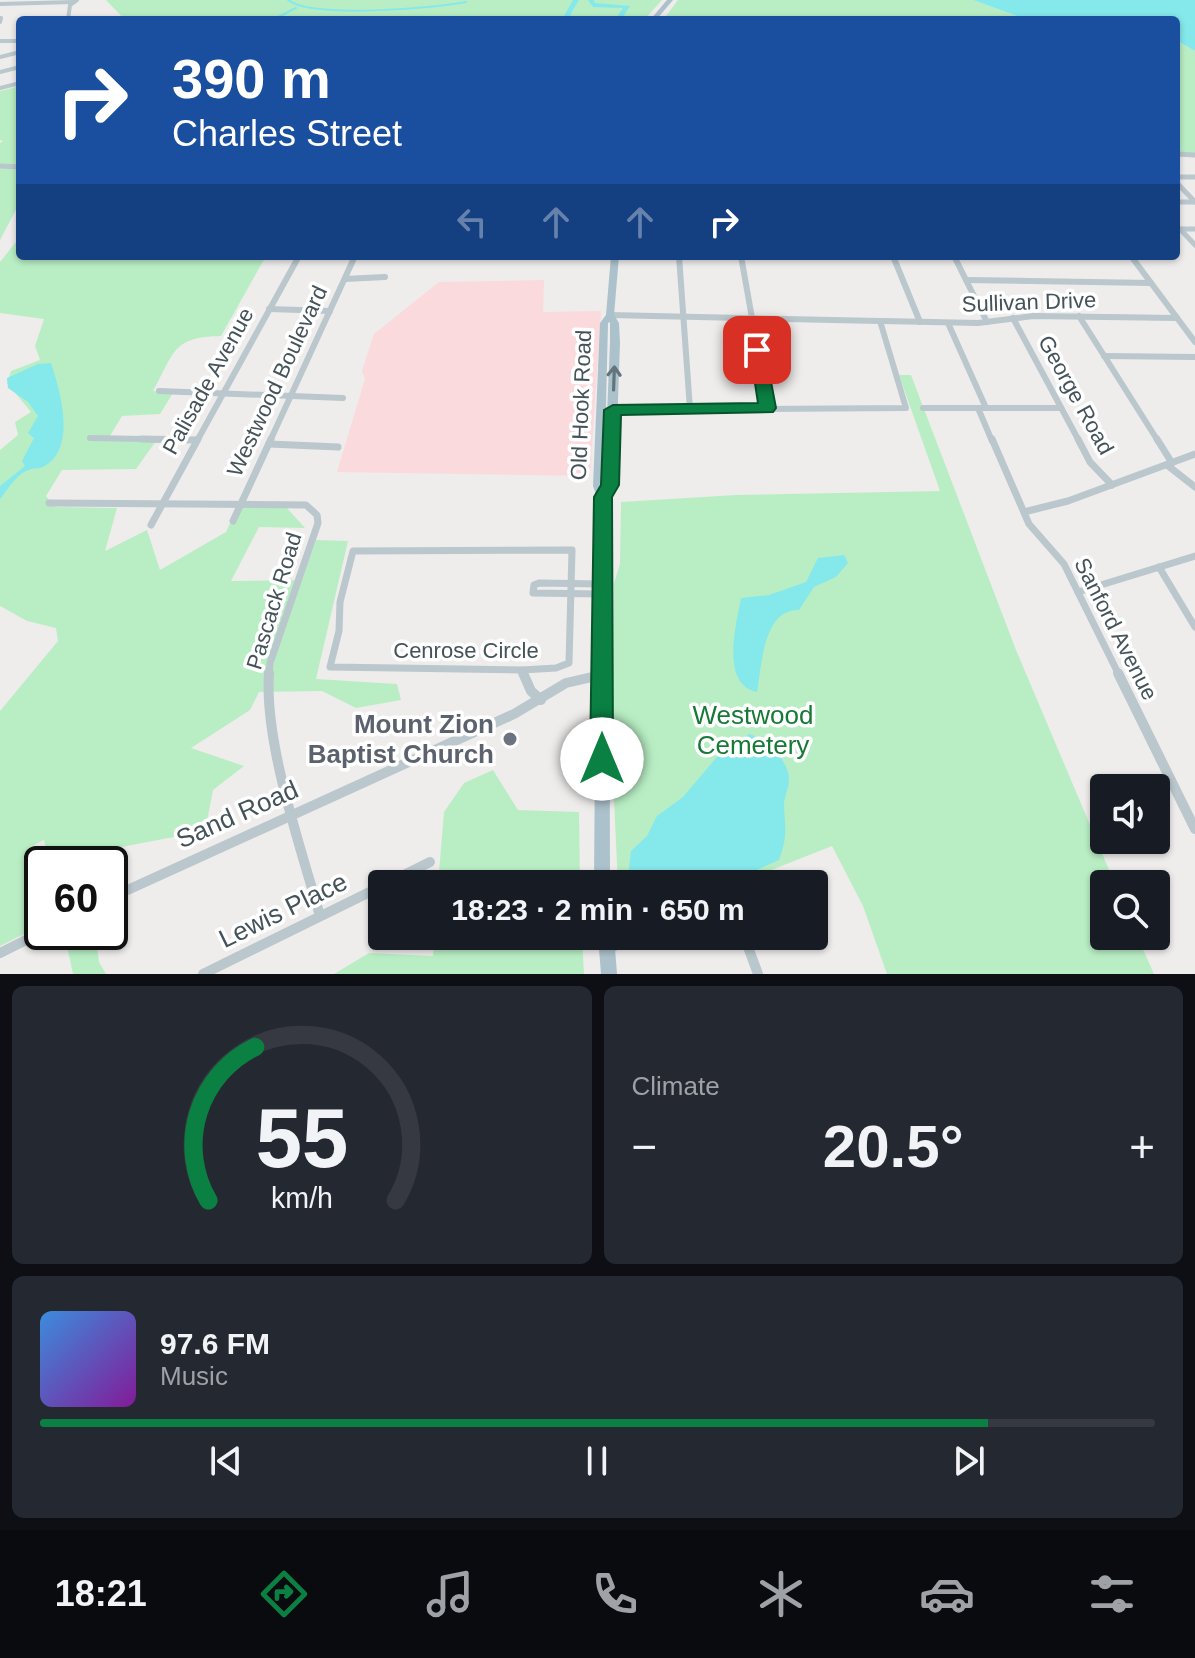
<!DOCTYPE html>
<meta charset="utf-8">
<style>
:root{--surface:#171b24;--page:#242831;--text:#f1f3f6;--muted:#9ea1a6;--line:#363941;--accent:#0b8043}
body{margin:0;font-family:Arial,sans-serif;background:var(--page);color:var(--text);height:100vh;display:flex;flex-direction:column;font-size:30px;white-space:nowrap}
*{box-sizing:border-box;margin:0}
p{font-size:26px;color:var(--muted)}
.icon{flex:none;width:44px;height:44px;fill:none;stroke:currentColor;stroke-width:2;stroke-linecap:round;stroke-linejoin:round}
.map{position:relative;height:974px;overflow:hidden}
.panel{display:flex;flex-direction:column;gap:12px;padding:12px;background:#0d0f14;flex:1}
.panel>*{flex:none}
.guide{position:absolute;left:16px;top:16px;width:1164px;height:244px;border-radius:8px;box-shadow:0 2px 6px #0004;background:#1a4fa0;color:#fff;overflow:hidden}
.buttons{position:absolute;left:1090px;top:774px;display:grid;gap:16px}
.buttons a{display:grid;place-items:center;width:80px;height:80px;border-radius:8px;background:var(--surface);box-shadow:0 2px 6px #0004;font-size:40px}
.speed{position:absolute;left:24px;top:846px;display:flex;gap:16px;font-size:40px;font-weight:700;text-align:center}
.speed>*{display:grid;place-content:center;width:104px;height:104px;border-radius:50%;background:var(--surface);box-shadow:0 2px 6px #0004;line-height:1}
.speed .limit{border:4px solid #111;border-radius:12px;background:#fff;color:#111}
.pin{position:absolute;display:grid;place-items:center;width:68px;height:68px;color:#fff;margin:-34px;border-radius:16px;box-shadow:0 4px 12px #0006}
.me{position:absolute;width:88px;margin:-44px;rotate:0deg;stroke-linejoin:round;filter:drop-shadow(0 0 6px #0008)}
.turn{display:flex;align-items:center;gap:28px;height:168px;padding:0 24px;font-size:36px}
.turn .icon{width:104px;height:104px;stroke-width:2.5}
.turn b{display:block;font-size:56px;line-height:68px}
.lanes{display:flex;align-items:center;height:76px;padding:0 24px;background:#0003;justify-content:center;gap:40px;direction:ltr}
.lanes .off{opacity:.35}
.big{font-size:60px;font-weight:600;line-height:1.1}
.panel .tile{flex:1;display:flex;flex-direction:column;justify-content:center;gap:12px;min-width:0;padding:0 28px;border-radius:12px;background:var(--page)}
.panel .dial{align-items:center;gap:0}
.dial svg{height:208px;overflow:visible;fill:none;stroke:var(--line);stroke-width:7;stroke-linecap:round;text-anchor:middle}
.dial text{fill:var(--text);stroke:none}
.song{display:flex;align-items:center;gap:24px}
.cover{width:96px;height:96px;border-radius:12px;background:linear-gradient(135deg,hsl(210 70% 55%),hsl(290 70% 35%))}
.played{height:8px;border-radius:4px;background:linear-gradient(90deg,var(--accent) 85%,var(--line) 85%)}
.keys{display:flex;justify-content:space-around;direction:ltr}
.heat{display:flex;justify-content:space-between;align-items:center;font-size:44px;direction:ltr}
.panel .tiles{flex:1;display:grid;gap:12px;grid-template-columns:1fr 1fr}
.tile:last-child{grid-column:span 2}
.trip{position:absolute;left:368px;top:870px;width:460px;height:80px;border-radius:8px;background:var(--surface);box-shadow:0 2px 6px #0004;font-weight:600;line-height:80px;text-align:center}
.tabs{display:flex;height:128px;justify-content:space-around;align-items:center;background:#090b0e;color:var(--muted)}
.tabs .icon{width:56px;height:56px}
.tabs .selected{color:var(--accent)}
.tabs b{font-size:36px;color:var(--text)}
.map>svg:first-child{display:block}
</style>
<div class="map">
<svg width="1195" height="974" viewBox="0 0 1195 974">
<rect width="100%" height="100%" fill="#efecec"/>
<!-- medical -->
<polygon fill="#fadadd" points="544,280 543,312 601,311 590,476 337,472 365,379 362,371 374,334 439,282"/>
<!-- green -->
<g fill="#b9eec4">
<polygon points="106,0 662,0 644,20 125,20"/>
<polygon points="678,0 973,0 1017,16 1043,20 663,20"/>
<polygon points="1176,40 1195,51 1195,155 1176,154"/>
<polygon points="20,86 20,202 0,240 0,143 3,141 0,140 0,91"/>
<path d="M 20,237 L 20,256 L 266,256 L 221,336 C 172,337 175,352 153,391 L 173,393 L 160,414 L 122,416 L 108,439 L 156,441 L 136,469 L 62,470 L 46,496 L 55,507 L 117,508 L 105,551 L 147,530 L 160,570 L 226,532 L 238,505 L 286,507 L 305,528 L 259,527 L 231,581 L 302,580 L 316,540 L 348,541 L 316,679 L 397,684 L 401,700 L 356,708 L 322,691 L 259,692 L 250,710 L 191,748 L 244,766 L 213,790 L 205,831 L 90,853 L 89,864 L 49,864 L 44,840 L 30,847 L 42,925 L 0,946 L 0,711 L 58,641 L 56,628 L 27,621 L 0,606 L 0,450 L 18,435 L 15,422 L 31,412 L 7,383 L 11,371 L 40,360 L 35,346 L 44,319 L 0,313 L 0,262 Z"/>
<polygon points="899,375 911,375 1016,650 1115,884 1104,884 1104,936 1137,936 1154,974 887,974 863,906 832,846 736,884 618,884 612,758 614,583 620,564 621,502 736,495 940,491"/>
<polygon points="493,770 518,810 579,812 580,884 438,884 444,812 464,783"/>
<polygon points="64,932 95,932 99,962 106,974 73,974"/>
<polygon points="435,936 582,936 584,974 334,974 369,953 433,956"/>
</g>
<!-- water -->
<g fill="#85e8eb">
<polygon points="973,0 1195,0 1195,51 1176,40 1176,20 1043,20 1017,16"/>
<path d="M 51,363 C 60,391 78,449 43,467 C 39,469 35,468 31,469 C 17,473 9,488 0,499 L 0,486 L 25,466 L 22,461 L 34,438 L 28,433 L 38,416 L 28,402 L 8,388 L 7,378 L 38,364 Z"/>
<path d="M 844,555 L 848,563 L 836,577 L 814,587 L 799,610 C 763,609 762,665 757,692 C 720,684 736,625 741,598 L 769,595 L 806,582 L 818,558 Z"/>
<path d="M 750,734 C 767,742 789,759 789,780 C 789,788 784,797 784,805 C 785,828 788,836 779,860 L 725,884 L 627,884 L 631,851 L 647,836 L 657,816 L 683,797 L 727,745 Z"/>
</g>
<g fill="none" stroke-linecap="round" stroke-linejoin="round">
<!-- stream -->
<g stroke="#85e8eb" stroke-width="2">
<path d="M 288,0 C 313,19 433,8 466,2"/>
<polyline points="272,20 296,8"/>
</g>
<!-- river -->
<g fill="#85e8eb" fill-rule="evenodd">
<polygon points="573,0 579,0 570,15 578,18 568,20 570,18 564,16"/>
<polygon points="588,0 594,0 595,3 630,6 621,20 615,20 623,8 593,7"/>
</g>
<!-- minor-far4 -->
<g stroke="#bac7cc" stroke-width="4">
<polyline points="0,4 73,2"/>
<polyline points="0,22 1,18"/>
<polyline points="0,41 20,41"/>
<polyline points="0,57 20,52"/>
<polyline points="0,72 20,67"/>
</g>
<!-- minor-far3 -->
<g stroke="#bac7cc" stroke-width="5">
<polyline points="1176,154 1195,155"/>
<polyline points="0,166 20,167"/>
<polyline points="1176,177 1195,177"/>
<polyline points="1176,182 1195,202"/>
<polyline points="1176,202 1195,202"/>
<polyline points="1177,229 1195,229"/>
<polyline points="1180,229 1195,245"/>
</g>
<!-- minor-far2 -->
<g stroke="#bac7cc" stroke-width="6">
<polyline points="679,256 690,409"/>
<polyline points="741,256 768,408"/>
<polyline points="893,256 920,322"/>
<polyline points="954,256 987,322"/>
<polyline points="1131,256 1195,342"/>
<polyline points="345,279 385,277"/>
<polyline points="966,280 1151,283"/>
<polyline points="269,309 330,311"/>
<polyline points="1079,316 1158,441"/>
<polyline points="1013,318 1079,441"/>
<polyline points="883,321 978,323 1033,316 1177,318"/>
<polyline points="948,323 986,408"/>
<polyline points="1104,356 1195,357"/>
<polyline points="159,391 343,398"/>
<polyline points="923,408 1061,408"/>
<polyline points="978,408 992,441"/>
<polyline points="601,410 906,408 880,321 610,315"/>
<polyline points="90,438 195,440"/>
<polyline points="197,441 299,256"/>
<polyline points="270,441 355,256"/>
</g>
<!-- minor-far1 -->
<g stroke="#bac7cc" stroke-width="7">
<polyline points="141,439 195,440"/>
<polyline points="992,439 1029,524 1064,564 1119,675"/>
<polyline points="1078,439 1090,462 1112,485"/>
<polyline points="1157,439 1172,463"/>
<polyline points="269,444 338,447"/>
<polyline points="1167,465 1195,487"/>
<polyline points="49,503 306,505 317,515 318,523 270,663 269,675"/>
<polyline points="1024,512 1068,501 1195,454"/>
<polyline points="233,521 271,439"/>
<polyline points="151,525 198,439"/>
<polygon points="572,550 569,663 556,668 522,670 330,667 339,631 340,602 353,551"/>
<polyline points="1159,567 1195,627"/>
<polyline points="601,584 539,583 534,585 533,593 601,594"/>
<polyline points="1078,592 1195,556"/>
<polyline points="522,670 524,675"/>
</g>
<!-- minor -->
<g stroke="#bac7cc" stroke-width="10">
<path d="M 269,673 C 264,743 301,848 320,916"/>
<polyline points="523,673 531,691 541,700"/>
<polyline points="1118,673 1195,829"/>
<polyline points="386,884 430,862"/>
<polyline points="110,898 514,714 566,683 601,675"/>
<polyline points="744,936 758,974"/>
<polyline points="609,948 639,936"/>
<polyline points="0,953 42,932"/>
<polyline points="203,974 382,886"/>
</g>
<!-- tertiary -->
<g stroke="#bac7cc" stroke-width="4">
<polyline points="68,20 70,5 77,0"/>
<polyline points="0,88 20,83"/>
</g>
<!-- primary -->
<g fill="#abc1cb" fill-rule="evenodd">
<polygon points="667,0 673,0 656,20 650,20"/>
<path d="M 611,256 L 619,256 L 614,315 L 619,323 L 620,343 L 615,485 L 609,497 L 610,884 L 594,884 L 597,497 L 593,486 L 600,323 L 606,315 ZM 610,322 L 610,343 L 604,486 L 608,323 Z"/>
<polygon points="598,936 614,936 617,974 601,974"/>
</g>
</g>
<!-- one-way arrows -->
<defs><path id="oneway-shaft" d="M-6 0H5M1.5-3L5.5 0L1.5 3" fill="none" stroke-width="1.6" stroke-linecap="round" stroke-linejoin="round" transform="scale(2)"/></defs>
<use stroke="#63747b" href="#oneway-shaft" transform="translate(614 378) rotate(-88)"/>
<!-- route -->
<polygon fill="#0b8043" stroke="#07532c" stroke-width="2" points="757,345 765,350 776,408 773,412 621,415 619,485 612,497 613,759 610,767 602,770 593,767 590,759 594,497 601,485 604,410 613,405 758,403 750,350"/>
<!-- markers -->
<circle fill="#6b7280" stroke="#fff" stroke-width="3" cx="510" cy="739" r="8"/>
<g text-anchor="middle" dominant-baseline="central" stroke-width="7" stroke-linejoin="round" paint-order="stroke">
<!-- street labels -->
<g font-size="22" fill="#445359" stroke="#fff">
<text transform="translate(1029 302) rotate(-2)">Sullivan Drive</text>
<text transform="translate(208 381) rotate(-61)">Palisade Avenue</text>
<text transform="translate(277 381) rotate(-65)">Westwood Boulevard</text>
<text transform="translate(1076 395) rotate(61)">George Road</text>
<text transform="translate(581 405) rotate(-88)">Old Hook Road</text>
<text transform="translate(274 601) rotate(-73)">Pascack Road</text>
<text transform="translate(1116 629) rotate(63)">Sanford Avenue</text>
<text x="466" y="650">Cenrose Circle</text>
</g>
<!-- near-park labels -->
<g font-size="26" fill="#167936" stroke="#fff">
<text x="753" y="715">Westwood<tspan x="753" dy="30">Cemetery</tspan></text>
</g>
<!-- near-worship labels -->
<g font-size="26" font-weight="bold" fill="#5b616d" stroke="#fff" text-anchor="end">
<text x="494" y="724">Mount Zion<tspan x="494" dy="30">Baptist Church</tspan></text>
</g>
<!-- near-street labels -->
<g font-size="26" fill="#445359" stroke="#fff">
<text transform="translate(237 814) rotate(-24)">Sand Road</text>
<text transform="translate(283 910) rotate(-26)">Lewis Place</text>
</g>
</g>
</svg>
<div class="buttons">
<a><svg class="icon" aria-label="sound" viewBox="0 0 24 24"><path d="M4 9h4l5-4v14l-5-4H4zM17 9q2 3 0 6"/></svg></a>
<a><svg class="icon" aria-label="search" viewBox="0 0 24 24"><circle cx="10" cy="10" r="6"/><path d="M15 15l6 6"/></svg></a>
</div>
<div class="speed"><div class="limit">60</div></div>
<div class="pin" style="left:757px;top:350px;background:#d93025"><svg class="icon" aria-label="arrive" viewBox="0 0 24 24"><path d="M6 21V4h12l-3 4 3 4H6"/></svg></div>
<svg class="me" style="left:602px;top:759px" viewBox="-20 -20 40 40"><circle r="19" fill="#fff"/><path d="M0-13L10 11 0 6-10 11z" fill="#0b8043"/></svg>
<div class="trip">18:23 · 2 min · 650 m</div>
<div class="guide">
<div class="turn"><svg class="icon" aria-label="right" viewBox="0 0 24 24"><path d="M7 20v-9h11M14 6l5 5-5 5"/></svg><div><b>390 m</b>Charles Street</div></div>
<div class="lanes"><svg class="icon off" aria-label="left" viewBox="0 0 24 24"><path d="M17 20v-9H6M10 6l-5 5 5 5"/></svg><svg class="icon off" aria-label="ahead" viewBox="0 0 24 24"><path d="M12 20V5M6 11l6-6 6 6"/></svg><svg class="icon off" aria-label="ahead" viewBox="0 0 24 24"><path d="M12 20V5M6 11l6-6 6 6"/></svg><svg class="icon" aria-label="right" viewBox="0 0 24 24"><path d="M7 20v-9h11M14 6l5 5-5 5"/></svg></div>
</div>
</div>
<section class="panel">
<div class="tiles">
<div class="tile dial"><svg viewBox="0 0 100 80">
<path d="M14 69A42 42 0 1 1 86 69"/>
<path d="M14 69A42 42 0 0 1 32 10" stroke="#0b8043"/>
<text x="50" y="56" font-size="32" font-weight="700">55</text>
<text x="50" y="72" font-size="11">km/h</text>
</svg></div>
<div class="tile"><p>Climate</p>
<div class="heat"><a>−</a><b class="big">20.5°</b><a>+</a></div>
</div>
<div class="tile">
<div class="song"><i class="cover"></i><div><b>97.6 FM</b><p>Music</p></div></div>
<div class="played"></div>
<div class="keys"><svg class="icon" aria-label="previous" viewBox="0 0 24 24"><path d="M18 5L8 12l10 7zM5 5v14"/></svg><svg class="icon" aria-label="pause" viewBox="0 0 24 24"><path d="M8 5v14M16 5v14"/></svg><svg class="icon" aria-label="next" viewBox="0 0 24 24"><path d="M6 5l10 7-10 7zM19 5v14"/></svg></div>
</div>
</div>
</section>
<nav class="tabs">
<b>18:21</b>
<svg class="icon selected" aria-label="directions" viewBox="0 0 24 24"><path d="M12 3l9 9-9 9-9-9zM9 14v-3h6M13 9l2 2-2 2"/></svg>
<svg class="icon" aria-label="music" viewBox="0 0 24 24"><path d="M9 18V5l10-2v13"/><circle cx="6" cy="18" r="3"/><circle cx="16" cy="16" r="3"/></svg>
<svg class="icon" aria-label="phone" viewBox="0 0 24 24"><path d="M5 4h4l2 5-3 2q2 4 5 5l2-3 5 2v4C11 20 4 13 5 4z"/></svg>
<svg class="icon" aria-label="climate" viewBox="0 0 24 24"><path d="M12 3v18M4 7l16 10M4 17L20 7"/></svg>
<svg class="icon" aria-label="car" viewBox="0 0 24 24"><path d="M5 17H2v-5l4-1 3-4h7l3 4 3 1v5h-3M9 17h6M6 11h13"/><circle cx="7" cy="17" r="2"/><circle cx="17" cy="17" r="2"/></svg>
<svg class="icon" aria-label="filters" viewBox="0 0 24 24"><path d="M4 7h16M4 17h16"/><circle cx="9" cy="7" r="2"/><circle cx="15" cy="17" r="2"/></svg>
</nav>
